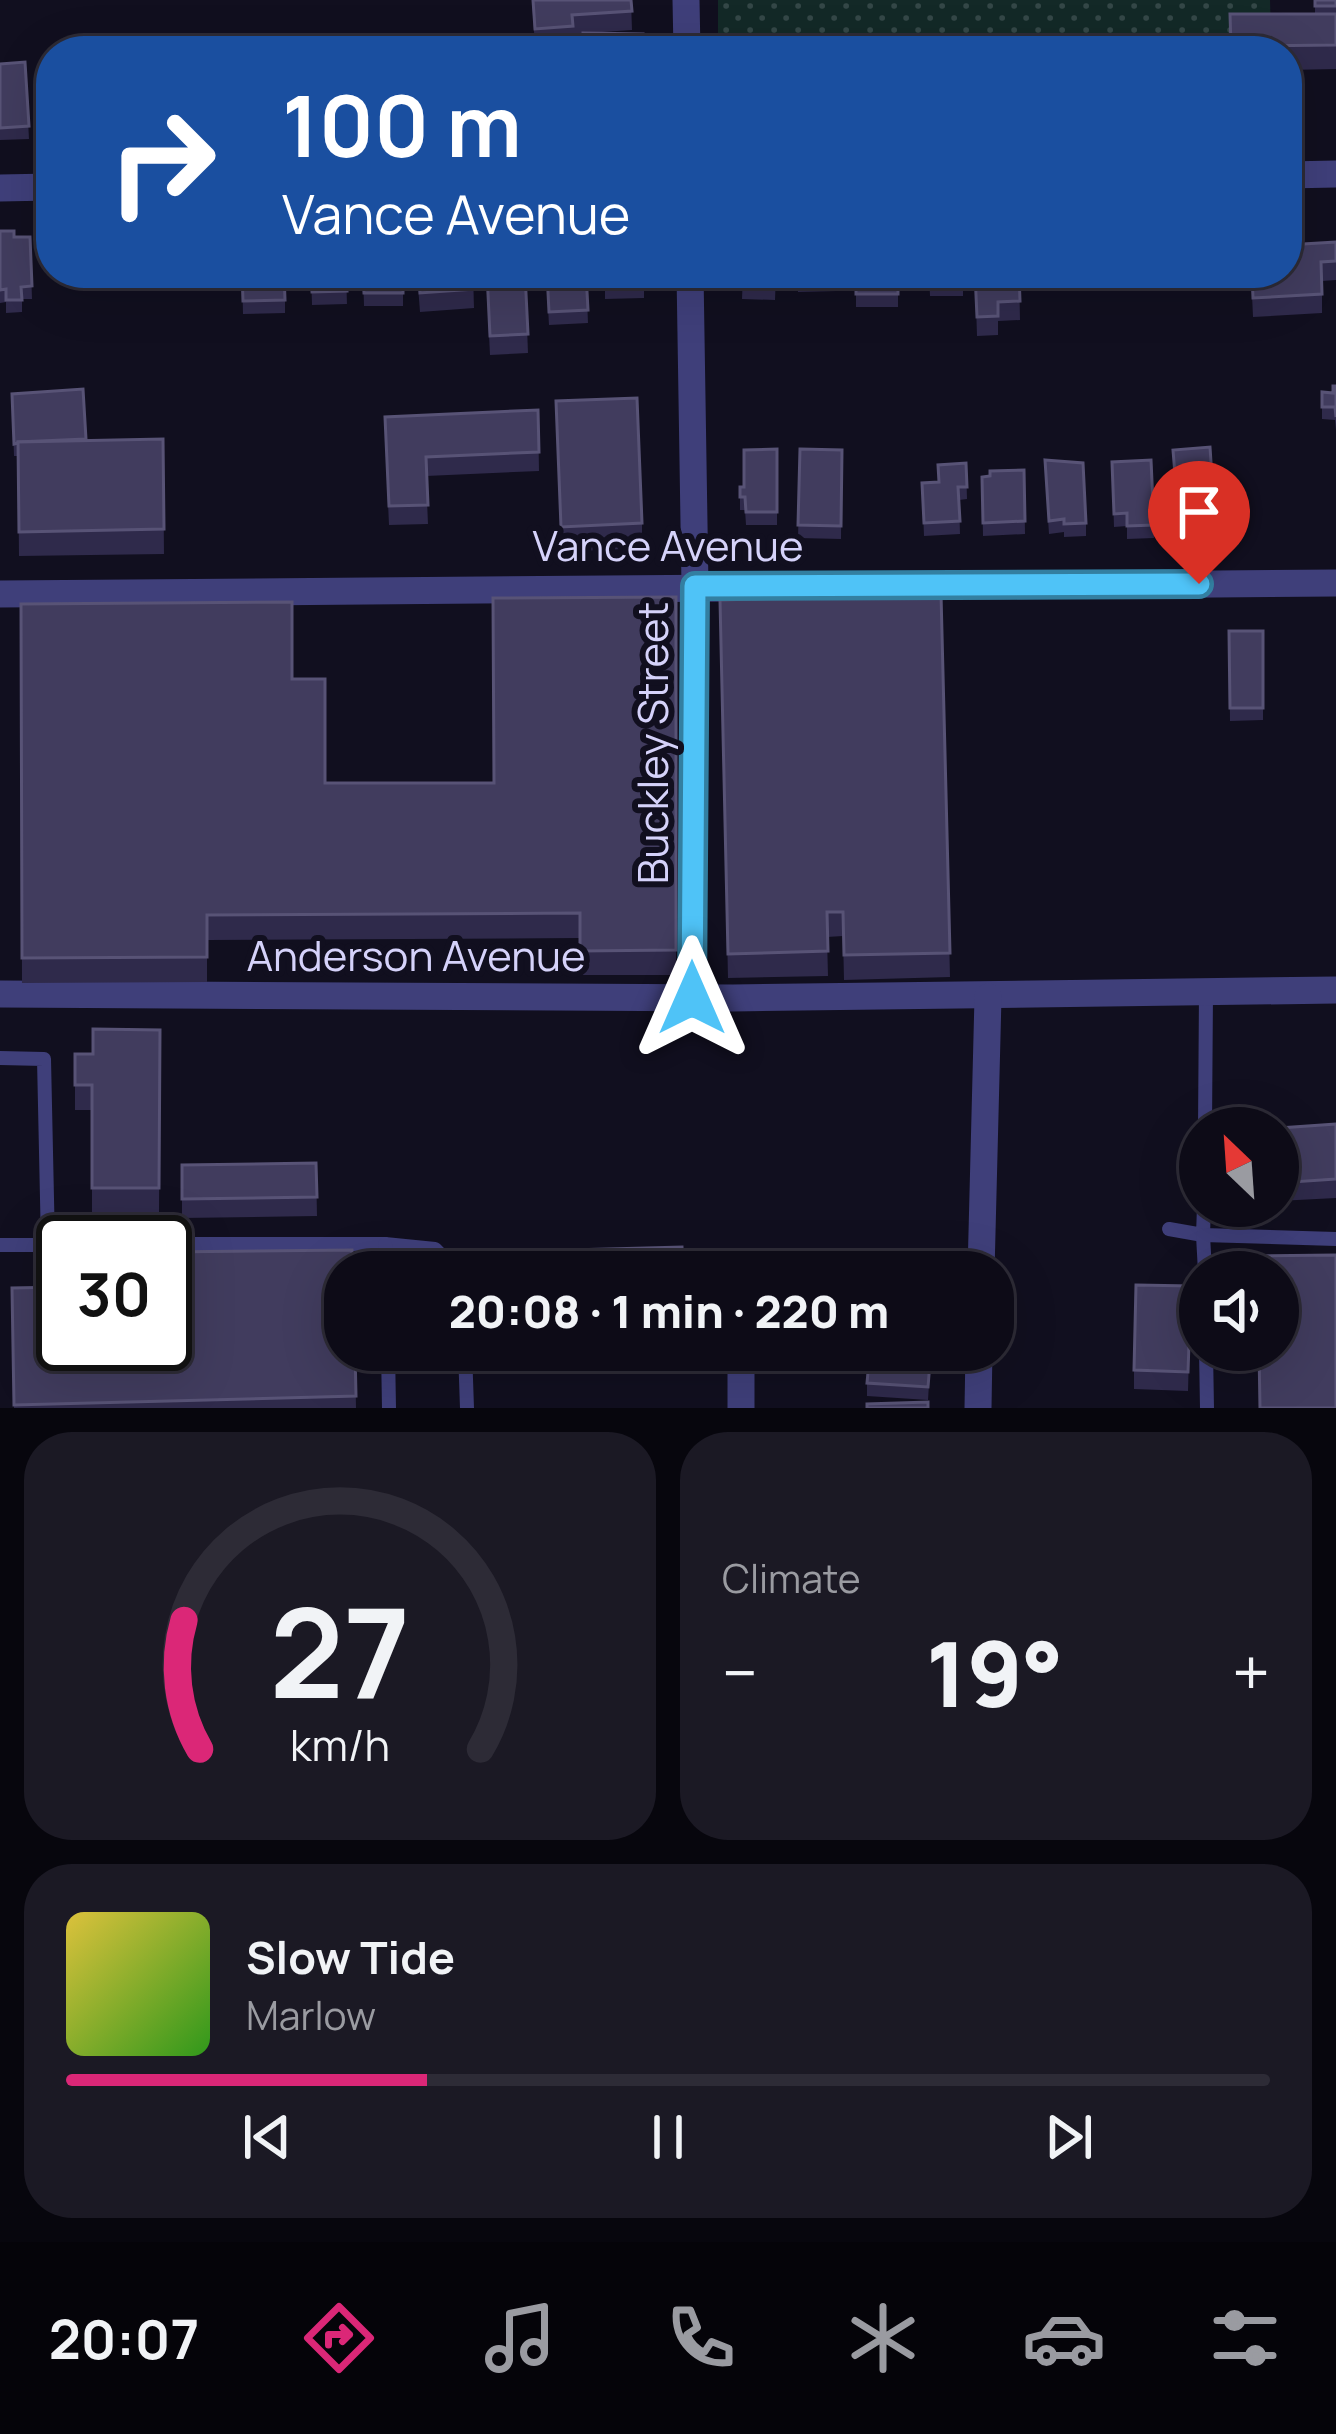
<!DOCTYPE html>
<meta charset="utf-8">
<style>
:root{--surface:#0d0b17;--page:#1b1924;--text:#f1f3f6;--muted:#9a9ba1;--line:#2d2b36;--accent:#db2777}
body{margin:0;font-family:Manrope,sans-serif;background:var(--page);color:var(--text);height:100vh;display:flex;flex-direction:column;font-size:45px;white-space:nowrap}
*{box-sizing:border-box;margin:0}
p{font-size:39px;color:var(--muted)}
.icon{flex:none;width:66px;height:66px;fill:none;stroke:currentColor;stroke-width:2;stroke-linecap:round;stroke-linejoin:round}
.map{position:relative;height:1408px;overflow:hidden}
.drawer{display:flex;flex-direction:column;gap:24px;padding:24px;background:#07060d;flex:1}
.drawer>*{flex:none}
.hud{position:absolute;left:36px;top:36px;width:1266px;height:252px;border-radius:48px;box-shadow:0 12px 48px #0002,0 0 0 3px var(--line);background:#1a4fa0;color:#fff;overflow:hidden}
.needle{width:78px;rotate:335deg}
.buttons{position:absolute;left:1179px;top:1107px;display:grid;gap:24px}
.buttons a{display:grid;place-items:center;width:120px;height:120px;border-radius:50%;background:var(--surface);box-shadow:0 12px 48px #0002,0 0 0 3px var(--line);font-size:60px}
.speed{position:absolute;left:36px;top:1215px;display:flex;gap:24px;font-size:60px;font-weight:700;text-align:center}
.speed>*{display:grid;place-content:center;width:156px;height:156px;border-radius:50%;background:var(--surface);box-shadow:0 12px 48px #0002,0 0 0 3px var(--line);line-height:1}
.speed .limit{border:6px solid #111;border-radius:18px;background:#fff;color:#111}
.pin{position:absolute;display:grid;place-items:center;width:102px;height:102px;color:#fff;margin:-123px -51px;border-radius:50% 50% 50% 0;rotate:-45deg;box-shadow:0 0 12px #0007}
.pin .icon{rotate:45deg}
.me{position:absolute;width:132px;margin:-66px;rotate:0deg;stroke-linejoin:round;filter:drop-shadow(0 0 9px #0008)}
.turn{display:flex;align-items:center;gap:42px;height:252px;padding:0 48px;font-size:54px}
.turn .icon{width:156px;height:156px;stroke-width:2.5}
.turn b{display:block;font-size:84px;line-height:102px}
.big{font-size:90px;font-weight:800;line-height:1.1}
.drawer .card{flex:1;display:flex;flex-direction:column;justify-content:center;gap:18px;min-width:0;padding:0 42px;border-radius:48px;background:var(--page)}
.drawer .dial{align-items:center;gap:0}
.dial svg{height:312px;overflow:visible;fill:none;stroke:var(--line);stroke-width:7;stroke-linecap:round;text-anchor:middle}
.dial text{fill:var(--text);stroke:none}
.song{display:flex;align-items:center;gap:36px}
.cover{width:144px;height:144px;border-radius:18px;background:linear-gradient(135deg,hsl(50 70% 55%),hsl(110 70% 35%))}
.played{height:12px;border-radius:6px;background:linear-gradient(90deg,var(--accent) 30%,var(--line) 30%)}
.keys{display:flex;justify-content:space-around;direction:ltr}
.heat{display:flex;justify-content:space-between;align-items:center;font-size:66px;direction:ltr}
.drawer .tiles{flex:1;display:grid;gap:24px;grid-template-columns:1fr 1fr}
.card:last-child{grid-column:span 2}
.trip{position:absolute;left:324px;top:1251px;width:690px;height:120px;border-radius:48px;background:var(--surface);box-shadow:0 12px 48px #0002,0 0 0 3px var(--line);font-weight:800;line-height:120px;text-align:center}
.tab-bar{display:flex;height:192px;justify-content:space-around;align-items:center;background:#050409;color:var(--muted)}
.tab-bar .icon{width:84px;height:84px}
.tab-bar .selected{color:var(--accent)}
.tab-bar b{font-size:54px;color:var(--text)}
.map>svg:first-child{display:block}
</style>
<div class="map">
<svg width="1336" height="1408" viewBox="0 0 1336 1408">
<defs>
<pattern id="grass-dots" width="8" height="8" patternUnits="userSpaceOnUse" patternTransform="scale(3)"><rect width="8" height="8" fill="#132927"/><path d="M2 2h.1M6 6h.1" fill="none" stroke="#344747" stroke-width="1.8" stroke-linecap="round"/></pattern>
</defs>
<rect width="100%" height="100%" fill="#110f1f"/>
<!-- grass -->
<polygon fill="url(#grass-dots)" points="718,0 1270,0 1271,38 1218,38 1218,51 718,51"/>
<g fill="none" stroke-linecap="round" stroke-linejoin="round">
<!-- service -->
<g stroke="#3f3f7a" stroke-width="14">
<polyline points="0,1058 44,1059 48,1245"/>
<polyline points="1205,1128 1206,992"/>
<polyline points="1169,1229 1203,1235 1204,1206"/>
<polyline points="165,1244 385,1244 435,1249 458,1272"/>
<polyline points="385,1244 386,1272"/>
<polyline points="0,1245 63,1245"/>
<polyline points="1205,1272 1203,1235 1336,1239"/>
<polyline points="388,1350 389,1408"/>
<polyline points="465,1350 467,1408"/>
<polyline points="1206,1350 1207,1408"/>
</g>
<!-- minor -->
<g stroke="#3f3f7a" stroke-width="27">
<polyline points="686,0 687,51"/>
<polyline points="1287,175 1336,174"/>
<polyline points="0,188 51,187"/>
<polyline points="690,273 695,586 692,998"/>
<polyline points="0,594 1336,583"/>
<polyline points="0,994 733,998 1336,990"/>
<polyline points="981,1272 988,997"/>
<polyline points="741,1408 741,1350"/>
<polyline points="978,1408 979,1350"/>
</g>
</g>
<!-- wall -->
<g fill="#2f2a4b">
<polygon points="532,0 631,0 632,30 573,34 573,45 535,48"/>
<polygon points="1315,0 1336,0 1336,69 1287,70 1287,51 1230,51 1230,14 1315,14"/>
<polygon points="25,62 29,139 0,140 0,64"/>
<polygon points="41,66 51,66 51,137 39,137"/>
<polygon points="0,231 14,237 30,237 32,299 22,299 22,312 6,313 6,302 0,303"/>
<polygon points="1336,242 1336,280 1322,281 1322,313 1253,317 1251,273"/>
<polygon points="242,273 285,300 285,313 243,314"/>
<polygon points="311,273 346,273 347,304 312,305"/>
<polygon points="363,273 403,273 403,306 364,306"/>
<polygon points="417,273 473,273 474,308 420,312"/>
<polygon points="486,273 525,273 528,353 490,355"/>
<polygon points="546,273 586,273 588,323 549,325"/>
<polygon points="605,273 644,273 644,298 605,299"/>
<polygon points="743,273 776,273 775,300 742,299"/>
<polygon points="798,273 837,273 837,291 798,292"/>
<rect x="856" y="273" width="42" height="34"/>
<polygon points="929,273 963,273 963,296 930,296"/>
<polygon points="975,273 1019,273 1020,320 998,321 998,335 977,336"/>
<polygon points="1159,273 1200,273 1199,291 1159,290"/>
<polygon points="1336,386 1336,430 1335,420 1322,419 1322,392 1333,393"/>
<polygon points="12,394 86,440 163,439 164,554 19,556 18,456 14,456"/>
<polygon points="556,401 642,523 642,548 561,552"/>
<polygon points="538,410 539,471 426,476 428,524 389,525 385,436"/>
<polygon points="777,449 777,525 746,525 745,510 740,510 740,487 744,487"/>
<polygon points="800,449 842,450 841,539 798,538"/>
<polygon points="1173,450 1214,508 1214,521 1208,522 1208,530 1183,532 1183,524 1178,524"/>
<polygon points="1151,460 1154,538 1127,539 1127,526 1114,527 1112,462"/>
<polygon points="966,463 967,499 959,500 960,534 924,536 922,483 938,482"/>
<polygon points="1024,470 1025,534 983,536 982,477"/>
<polygon points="1045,473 1086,523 1086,536 1064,537 1064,532 1049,534"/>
<polygon points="941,594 950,977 844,980 843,936 827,937 828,976 728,978 720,600"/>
<polygon points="676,597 676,975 580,975 580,938 207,940 207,982 22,983 21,604 292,679 325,783 494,783"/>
<polygon points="1229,631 1263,631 1263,720 1230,721"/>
<polygon points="160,1030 159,1213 92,1213 92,1110 75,1110 75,1054 93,1054"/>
<polygon points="1336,1124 1336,1198 1278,1201 1278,1138"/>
<polygon points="316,1163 317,1216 182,1218 182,1165"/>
<polygon points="1191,1286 1188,1391 1134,1389 1134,1370"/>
<polygon points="12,1288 63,1344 355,1350 356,1408 14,1408"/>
<polygon points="573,1350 646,1350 646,1372 573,1374"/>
<polygon points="931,1350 928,1400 867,1396 867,1383"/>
</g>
<!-- building -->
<g fill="#413c5e" stroke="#585376" stroke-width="3">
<polygon points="533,0 631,0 632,11 572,15 573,26 535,29"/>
<rect x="1315" y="0" width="21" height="6"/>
<polygon points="1230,14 1336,14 1336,45 1231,46"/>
<polygon points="583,33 643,34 642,51 583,51"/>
<polygon points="970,43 970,51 931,51 931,44"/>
<polygon points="1088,48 1088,51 1044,51 1044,49"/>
<polygon points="732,49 777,50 732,51"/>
<polygon points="25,62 29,126 0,128 0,64"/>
<polygon points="41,66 51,66 51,124 39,124"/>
<polygon points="0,231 14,231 14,237 30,237 32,286 21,287 22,300 6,300 6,289 0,290"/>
<polygon points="1336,242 1336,261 1321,262 1322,294 1253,298 1252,273 1287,273 1287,245"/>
<polygon points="242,273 284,273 285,300 243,301"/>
<polygon points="311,273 346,273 347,291 312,292"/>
<polygon points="363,273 403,273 403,293 364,293"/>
<polygon points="419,273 473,273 474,289 420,293"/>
<polygon points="487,273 525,273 528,334 490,336"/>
<polygon points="547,273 586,273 588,310 549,312"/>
<polygon points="605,273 644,273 644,285 605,286"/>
<polygon points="743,273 776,273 775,287 742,286"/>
<polygon points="798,273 837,273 837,278 798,279"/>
<rect x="856" y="273" width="42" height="21"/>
<rect x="930" y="273" width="33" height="10"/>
<polygon points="975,273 1019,273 1020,301 998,302 998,316 977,317"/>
<polygon points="1159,273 1199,273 1199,278 1159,277"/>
<polygon points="1333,386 1336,386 1336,417 1335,407 1322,407 1322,392 1333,393"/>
<polygon points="83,389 86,439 18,442 18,443 14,444 12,394"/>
<polygon points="637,398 642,523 561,527 556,401"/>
<polygon points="538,410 539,452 426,457 428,505 389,506 385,417"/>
<polygon points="163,439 164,529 19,532 18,442"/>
<polygon points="1210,447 1214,508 1207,509 1208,517 1183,519 1183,511 1178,511 1173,450"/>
<polygon points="777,449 777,512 746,512 745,497 740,497 740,487 744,487 744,450"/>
<polygon points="800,449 842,450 841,526 798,525"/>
<polygon points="1045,460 1083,463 1086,523 1064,524 1064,519 1049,521"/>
<polygon points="1151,460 1154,525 1127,526 1127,513 1114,514 1112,462"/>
<polygon points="966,463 967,487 958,487 960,521 924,523 922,483 939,482 938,465"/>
<polygon points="1024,470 1025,521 983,523 982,477 990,476 990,471"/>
<polygon points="941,594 950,953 844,955 843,912 827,912 828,951 728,954 720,600"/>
<polygon points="676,597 676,950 580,951 580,913 207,915 207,957 22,958 21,604 292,602 292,679 325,679 325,783 494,783 493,598"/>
<polygon points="1229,631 1263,631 1263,708 1230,708"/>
<polygon points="93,1029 160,1030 159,1188 92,1188 92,1085 75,1085 75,1054 93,1054"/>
<polygon points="1336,1124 1336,1179 1278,1183 1280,1128"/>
<polygon points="316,1163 317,1197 182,1199 182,1165"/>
<polygon points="682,1247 683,1272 572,1272 571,1250"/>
<polygon points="352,1250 353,1272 345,1272 345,1350 355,1350 356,1396 14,1405 12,1288 63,1287 63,1344 165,1344 165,1252"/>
<polygon points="1336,1255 1336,1408 1260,1408 1259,1350 1278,1350 1278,1272 1258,1272 1258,1256"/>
<polygon points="900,1268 900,1272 824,1272 824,1270"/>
<polygon points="1136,1285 1191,1286 1188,1372 1134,1370"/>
<polygon points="573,1350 646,1350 646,1353 573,1355"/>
<polygon points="870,1350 931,1350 928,1387 867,1383"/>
<polygon points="928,1402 928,1408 867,1408 867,1404"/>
</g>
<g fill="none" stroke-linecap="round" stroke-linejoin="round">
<!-- route casing -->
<g stroke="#337fa1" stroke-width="30">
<polyline id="route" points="692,998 695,586 1199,584"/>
</g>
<!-- route -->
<use href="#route" stroke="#4fc3f7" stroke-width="21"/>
</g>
<g text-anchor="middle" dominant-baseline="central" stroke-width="12" stroke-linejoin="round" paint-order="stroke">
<!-- street labels -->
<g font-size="42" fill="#d5d2fa" stroke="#110f1f">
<text x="668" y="545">Vance Avenue</text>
<text transform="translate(652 743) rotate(-90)">Buckley Street</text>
<text x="416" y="955">Anderson Avenue</text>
</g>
</g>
</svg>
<div class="buttons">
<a><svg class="needle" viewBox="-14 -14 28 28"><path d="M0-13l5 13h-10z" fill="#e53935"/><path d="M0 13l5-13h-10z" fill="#9a9ba1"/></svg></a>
<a><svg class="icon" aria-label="sound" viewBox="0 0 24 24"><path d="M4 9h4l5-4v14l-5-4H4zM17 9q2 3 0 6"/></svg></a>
</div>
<div class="speed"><div class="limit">30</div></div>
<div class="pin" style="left:1199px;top:584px;background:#d93025"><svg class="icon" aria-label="arrive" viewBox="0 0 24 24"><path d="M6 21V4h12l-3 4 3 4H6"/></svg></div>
<svg class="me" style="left:692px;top:998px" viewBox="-20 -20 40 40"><path d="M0-17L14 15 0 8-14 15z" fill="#4fc3f7" stroke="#fff" stroke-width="4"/></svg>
<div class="trip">20:08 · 1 min · 220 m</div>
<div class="hud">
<div class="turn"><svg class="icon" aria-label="right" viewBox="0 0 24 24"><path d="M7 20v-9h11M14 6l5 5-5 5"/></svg><div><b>100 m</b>Vance Avenue</div></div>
</div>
</div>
<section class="drawer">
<div class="tiles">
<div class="card dial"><svg viewBox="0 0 100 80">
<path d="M14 69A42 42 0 1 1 86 69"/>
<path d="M14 69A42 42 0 0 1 10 36" stroke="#db2777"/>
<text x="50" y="56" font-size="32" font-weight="700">27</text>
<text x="50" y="72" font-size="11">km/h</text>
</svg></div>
<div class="card"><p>Climate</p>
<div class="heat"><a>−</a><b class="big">19°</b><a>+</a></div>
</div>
<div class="card">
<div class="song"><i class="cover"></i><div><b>Slow Tide</b><p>Marlow</p></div></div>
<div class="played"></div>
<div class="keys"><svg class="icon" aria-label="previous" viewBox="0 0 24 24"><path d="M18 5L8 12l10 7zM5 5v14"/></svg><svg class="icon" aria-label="pause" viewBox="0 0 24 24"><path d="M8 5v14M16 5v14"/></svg><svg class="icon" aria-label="next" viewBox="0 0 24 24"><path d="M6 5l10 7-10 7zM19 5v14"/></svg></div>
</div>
</div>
</section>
<nav class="tab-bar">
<b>20:07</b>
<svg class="icon selected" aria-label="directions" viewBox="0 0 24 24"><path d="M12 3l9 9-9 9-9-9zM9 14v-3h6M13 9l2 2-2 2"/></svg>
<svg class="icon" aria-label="music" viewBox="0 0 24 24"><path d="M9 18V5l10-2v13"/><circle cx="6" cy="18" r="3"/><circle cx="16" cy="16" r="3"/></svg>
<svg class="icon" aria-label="phone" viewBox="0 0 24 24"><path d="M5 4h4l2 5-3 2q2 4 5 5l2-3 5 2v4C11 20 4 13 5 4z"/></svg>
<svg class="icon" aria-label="climate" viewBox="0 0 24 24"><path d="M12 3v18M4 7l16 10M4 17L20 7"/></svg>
<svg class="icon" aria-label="car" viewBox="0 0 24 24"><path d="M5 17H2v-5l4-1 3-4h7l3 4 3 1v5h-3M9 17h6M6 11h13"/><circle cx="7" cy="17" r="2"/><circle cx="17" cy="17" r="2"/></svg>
<svg class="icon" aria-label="filters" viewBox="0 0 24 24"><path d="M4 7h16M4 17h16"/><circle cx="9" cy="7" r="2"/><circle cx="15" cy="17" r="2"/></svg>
</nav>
